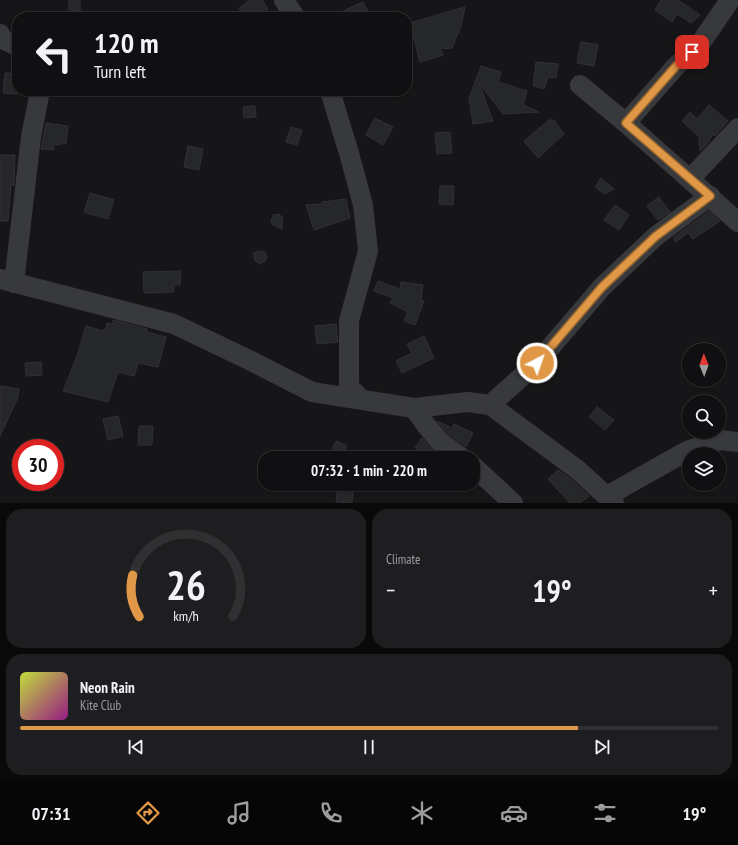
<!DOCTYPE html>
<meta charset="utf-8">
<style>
:root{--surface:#101012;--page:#1e1e20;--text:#f1f3f6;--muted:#9c9d9f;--line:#303032;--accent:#e09846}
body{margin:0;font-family:"PT Sans Narrow",sans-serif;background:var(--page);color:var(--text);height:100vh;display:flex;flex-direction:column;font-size:15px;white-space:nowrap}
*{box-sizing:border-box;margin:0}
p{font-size:13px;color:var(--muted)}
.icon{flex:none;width:22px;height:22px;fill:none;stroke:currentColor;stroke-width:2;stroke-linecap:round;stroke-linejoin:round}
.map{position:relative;height:503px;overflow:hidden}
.panel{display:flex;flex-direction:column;gap:6px;padding:6px;background:#09090a;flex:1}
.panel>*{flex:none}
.top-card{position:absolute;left:12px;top:12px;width:400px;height:84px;border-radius:16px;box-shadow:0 1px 3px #0004,0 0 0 1px var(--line);background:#101012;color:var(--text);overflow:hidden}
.needle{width:26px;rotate:359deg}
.buttons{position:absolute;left:682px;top:343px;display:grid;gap:8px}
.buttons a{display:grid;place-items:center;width:44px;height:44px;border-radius:50%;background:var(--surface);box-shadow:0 1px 3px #0004,0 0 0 1px var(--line);font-size:20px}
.speed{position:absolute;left:12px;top:439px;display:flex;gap:8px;font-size:20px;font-weight:700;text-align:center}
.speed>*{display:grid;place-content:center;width:52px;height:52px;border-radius:50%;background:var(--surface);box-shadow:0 1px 3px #0004,0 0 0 1px var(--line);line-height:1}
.speed .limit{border:6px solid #d22;background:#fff;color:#111}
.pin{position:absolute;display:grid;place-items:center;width:34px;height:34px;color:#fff;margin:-17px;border-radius:8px;box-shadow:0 2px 6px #0006}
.me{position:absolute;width:44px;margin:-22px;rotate:41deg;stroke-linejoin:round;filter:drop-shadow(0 0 3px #0008)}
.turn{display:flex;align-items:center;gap:14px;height:84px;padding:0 16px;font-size:18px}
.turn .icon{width:52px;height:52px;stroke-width:2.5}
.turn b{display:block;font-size:28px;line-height:34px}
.big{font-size:30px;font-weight:700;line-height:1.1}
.panel .widget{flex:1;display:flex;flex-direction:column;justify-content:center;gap:6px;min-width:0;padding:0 14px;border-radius:16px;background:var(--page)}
.panel .dial{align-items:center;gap:0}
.dial svg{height:104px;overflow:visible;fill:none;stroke:var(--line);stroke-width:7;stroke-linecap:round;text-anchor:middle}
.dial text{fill:var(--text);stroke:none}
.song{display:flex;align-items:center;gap:12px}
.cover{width:48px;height:48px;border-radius:6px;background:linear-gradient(135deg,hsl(70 70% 55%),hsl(310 70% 35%))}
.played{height:4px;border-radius:2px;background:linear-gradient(90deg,var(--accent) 80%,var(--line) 80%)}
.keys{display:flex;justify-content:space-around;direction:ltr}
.heat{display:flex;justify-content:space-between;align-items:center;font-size:22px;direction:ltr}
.panel .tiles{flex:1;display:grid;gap:6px;grid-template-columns:1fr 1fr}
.widget:last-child{grid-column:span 2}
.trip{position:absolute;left:258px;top:451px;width:222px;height:40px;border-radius:16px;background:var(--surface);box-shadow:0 1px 3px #0004,0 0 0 1px var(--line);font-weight:700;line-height:40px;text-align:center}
.dock{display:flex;height:64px;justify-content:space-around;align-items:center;background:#060607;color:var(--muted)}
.dock .icon{width:28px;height:28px}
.dock .active{color:var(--accent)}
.dock b{font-size:18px;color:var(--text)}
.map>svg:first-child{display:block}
</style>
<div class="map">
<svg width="738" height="503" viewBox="0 0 738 503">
<rect width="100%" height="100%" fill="#161618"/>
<!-- building -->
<g fill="#262729" stroke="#303134">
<polygon points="69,0 80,0 80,11 69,10"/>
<polygon points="250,0 262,0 268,9 257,17 245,17 239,8"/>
<polygon points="661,0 678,0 700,15 691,23 677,14 672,22 655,10"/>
<polygon points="363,2 371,17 330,17"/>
<polygon points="465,7 461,26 452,48 440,49 443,55 420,62 410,23"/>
<polygon points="581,42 598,45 594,66 577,63"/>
<polygon points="536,62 558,64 556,78 548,77 544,89 533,86"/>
<polygon points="481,66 501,72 498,82 527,91 523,105 539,112 503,114 479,83 493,121 473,124 469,98"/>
<polygon points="5,73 17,74 17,94 3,93"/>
<polygon points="709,105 728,121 715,136 713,134 707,144 700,151 699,137 682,121 690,112 697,119"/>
<polygon points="255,106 256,117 244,118 243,107"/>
<polygon points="375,118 393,127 383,145 366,135"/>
<polygon points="549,120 554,120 564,134 538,158 524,141"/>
<polygon points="46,123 68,126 66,144 60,143 60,145 54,144 54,150 41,149"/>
<polygon points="291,127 302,130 297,145 286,142"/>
<polygon points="450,132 452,153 437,154 435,133"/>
<polygon points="188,146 203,149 199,170 184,167"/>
<polygon points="0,155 15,155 14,185 11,185 8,221 0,221"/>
<polygon points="601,178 614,189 604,194 595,187"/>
<polygon points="440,186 454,186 453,205 439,204"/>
<polygon points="90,193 114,200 108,219 84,212"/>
<polygon points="659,197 670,212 658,220 647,206"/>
<polygon points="346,199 350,218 314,230 306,205 322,204 322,202"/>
<polygon points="615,205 629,215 619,230 604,220"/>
<polygon points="709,211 720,221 693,239 688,233 676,242 673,238"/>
<polygon points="279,214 283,218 282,229 273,225 271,222 273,215"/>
<polygon points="261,251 265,252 267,258 265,261 260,264 255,261 253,253"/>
<polygon points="181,271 180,285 174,285 174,292 144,293 143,272"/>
<polygon points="378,281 400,289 401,282 423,285 421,300 424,301 415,325 404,321 408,312 390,303 393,298 374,291"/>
<polygon points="113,320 147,329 147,332 166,337 158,367 138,363 134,376 118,372 108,402 63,391 77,356 86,326 103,331 104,329 106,329 107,323 113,324"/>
<polygon points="336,324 338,342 317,344 315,326"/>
<polygon points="424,336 434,358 402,373 396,361 412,353 407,344"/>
<polygon points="41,362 42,375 26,376 25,363"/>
<polygon points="0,386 19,389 17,400 0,436"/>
<polygon points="597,407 614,420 605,430 589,417"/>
<polygon points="118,416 123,436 108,440 103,419"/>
<polygon points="437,421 452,428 454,424 473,433 466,447 447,433"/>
<polygon points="139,426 153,426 152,445 138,445"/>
<polygon points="422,438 433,451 429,457 415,448"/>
<polygon points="336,441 347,446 342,458 328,458"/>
<polygon points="558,470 571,479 589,496 580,503 570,503 548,479"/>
<polygon points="338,484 354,484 352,503 336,502"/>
</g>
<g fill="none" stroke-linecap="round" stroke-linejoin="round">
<!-- minor -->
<g stroke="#38393c" stroke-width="20">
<polyline points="284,0 295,17"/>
<polyline points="0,34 2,39 17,46"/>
<polyline points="580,85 626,123 676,66 700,44 730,0"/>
<polyline points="330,91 349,153 363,205 368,251 349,321 349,387 362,400"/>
<polyline points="626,123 738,222"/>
<polyline points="690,179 738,128"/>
<polyline points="0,279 174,324 247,359 312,392 414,408 468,402 490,405 578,470 614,503"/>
<polyline points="14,283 31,137 40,91"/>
<polyline points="490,405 537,363 602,287 656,236 710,196"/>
<polyline points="414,408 426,425 439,441 462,458"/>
<polyline points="473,466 513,503"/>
<polyline points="607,496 687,451 719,440 738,442"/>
</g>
</g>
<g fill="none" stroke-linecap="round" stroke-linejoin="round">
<!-- route casing -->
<g stroke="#92632e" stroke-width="10">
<polyline id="route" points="537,363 602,287 656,236 710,196 626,123 676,66 692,52"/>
</g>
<!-- route -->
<use href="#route" stroke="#e09846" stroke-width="7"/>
</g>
</svg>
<div class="buttons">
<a><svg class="needle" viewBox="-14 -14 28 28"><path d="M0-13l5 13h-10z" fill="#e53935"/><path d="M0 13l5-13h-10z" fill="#9c9d9f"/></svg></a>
<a><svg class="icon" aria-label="search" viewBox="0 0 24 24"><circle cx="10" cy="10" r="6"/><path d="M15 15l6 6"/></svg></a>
<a><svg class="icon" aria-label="layers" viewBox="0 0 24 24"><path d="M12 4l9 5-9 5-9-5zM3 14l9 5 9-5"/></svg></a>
</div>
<div class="speed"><div class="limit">30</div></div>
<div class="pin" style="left:692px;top:52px;background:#d93025"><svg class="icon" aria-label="arrive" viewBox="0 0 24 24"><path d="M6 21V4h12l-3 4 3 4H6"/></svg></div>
<svg class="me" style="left:537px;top:363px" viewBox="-20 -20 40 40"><circle r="17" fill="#e09846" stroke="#fff" stroke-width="3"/><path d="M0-11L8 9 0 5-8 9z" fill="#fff"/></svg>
<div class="trip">07:32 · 1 min · 220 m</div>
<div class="top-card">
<div class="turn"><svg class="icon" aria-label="left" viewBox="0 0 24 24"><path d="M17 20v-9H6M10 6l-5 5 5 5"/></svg><div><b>120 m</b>Turn left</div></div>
</div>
</div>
<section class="panel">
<div class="tiles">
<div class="widget dial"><svg viewBox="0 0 100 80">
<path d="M14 69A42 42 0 1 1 86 69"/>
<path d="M14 69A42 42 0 0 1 9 37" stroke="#e09846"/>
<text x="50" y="56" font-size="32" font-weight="700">26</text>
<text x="50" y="72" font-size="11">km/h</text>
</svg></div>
<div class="widget"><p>Climate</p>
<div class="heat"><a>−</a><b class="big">19°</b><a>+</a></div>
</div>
<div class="widget">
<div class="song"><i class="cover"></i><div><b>Neon Rain</b><p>Kite Club</p></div></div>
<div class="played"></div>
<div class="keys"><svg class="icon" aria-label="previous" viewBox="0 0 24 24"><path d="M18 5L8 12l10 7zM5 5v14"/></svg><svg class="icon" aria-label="pause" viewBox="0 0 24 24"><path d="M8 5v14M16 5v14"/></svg><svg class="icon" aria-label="next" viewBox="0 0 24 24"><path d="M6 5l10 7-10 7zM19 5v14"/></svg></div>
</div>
</div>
</section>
<nav class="dock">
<b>07:31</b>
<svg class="icon active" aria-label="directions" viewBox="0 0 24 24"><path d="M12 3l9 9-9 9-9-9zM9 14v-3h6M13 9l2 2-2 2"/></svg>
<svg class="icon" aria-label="music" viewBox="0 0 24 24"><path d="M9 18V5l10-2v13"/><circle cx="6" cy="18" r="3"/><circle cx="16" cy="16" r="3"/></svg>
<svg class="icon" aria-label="phone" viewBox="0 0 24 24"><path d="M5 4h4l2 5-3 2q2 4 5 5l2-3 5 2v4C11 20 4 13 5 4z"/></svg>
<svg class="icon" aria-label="climate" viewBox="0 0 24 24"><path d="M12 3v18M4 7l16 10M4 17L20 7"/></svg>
<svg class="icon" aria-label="car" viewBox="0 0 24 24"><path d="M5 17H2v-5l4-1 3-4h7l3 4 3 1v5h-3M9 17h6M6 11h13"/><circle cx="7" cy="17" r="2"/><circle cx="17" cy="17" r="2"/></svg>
<svg class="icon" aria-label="filters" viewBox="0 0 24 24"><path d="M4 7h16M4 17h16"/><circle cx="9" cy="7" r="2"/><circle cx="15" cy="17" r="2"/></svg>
<b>19°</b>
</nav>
